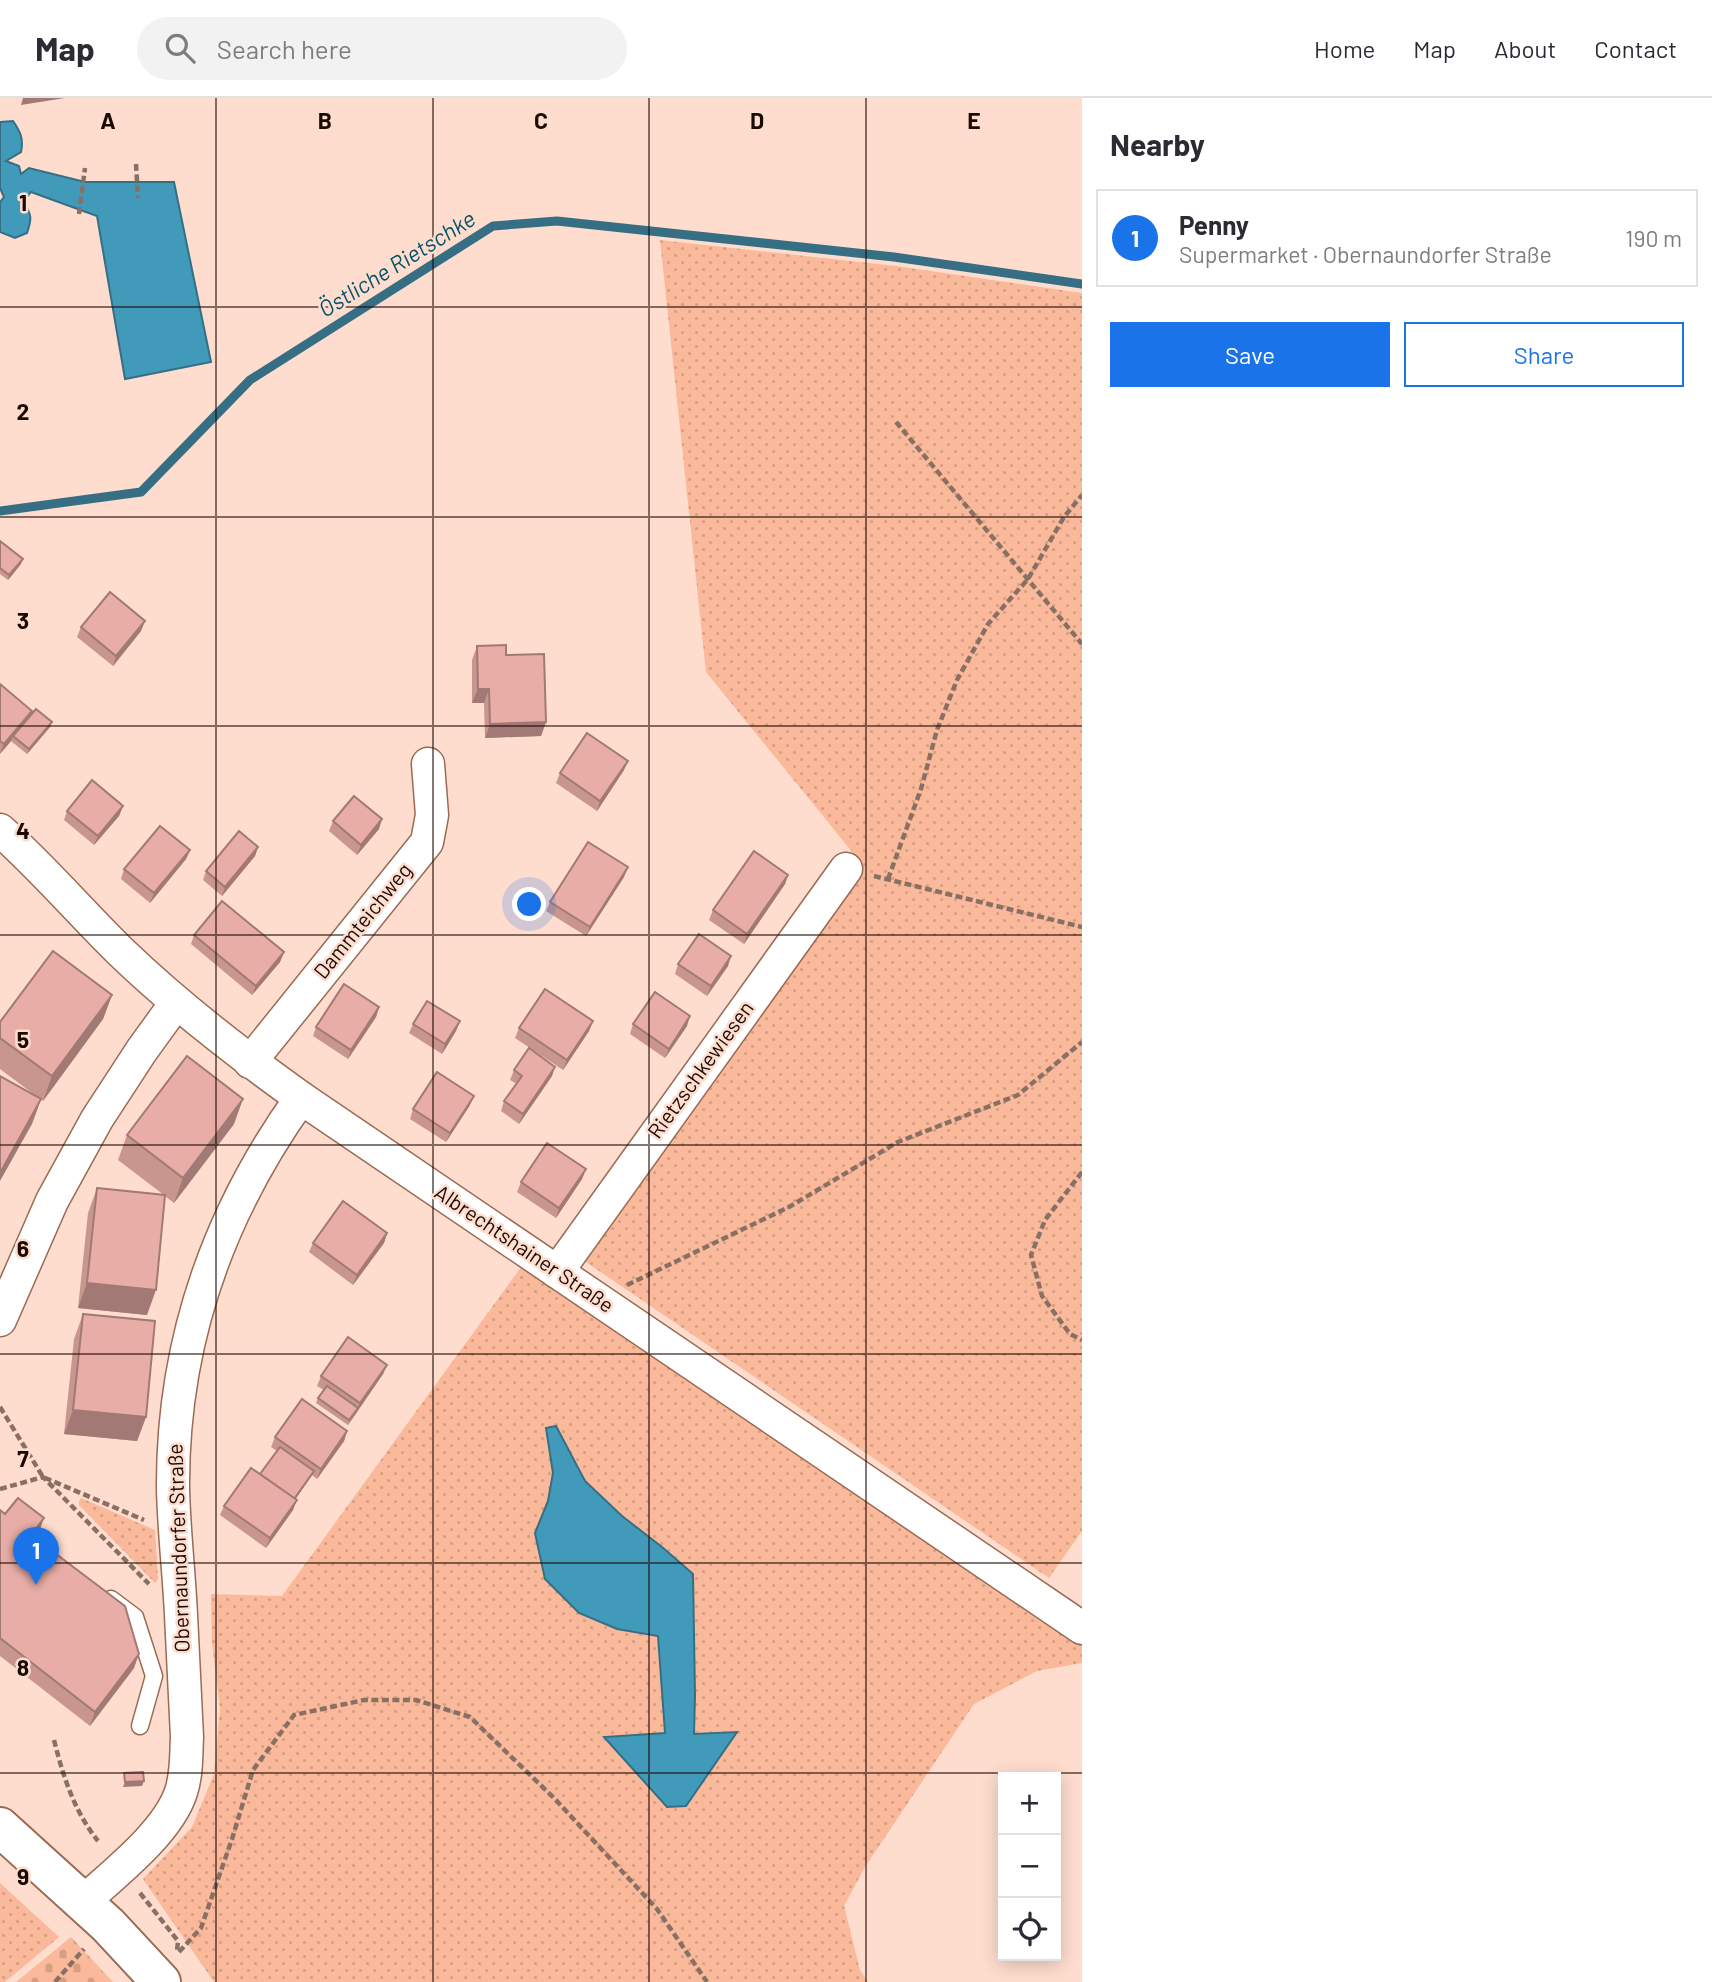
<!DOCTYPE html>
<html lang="en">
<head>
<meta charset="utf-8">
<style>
	body { margin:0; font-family:Barlow,sans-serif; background:#f2f2f3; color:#2b2b33 }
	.controls { position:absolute; right:21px; bottom:21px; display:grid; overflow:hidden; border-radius:0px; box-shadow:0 4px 18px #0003 }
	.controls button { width:63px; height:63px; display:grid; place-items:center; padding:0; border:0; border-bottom:2px solid #e1e1e2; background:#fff; color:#2b2b33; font:35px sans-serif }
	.you { position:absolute; left:530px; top:807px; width:24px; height:24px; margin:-18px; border:5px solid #fff; border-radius:50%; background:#1a73e8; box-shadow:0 0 0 10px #1a73e833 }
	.badge { display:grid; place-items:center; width:46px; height:46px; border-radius:50%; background:#1a73e8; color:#fff; font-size:23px; font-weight:700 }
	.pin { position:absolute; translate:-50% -58px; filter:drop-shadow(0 2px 4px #0008) }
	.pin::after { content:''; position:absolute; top:37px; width:24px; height:21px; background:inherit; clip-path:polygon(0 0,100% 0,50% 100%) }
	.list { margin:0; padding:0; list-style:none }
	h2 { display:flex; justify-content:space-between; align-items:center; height:91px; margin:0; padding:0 28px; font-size:30px }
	h2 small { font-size:23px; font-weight:400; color:#7c7c81 }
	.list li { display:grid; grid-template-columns:46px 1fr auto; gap:21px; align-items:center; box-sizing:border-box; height:98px; margin:0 14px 14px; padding:0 14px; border:2px solid #e1e1e2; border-radius:0px }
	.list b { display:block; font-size:26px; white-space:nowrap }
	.list p { margin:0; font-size:23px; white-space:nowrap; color:#7c7c81 }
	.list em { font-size:23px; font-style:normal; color:#7c7c81 }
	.actions { display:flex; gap:14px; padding:21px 28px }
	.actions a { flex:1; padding:16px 0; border:2px solid #1a73e8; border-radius:0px; text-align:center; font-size:24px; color:#1a73e8 }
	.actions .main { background:#1a73e8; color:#fff }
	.icon { flex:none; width:38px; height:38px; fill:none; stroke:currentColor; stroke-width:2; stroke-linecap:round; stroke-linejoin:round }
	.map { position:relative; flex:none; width:1082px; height:1884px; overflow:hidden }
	header { display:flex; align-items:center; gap:42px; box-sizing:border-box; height:98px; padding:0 35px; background:#fff; border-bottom:2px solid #e1e1e2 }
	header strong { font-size:33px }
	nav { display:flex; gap:38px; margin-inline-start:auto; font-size:24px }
	.search { width:490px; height:63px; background:#f2f2f3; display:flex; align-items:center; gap:18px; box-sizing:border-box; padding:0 24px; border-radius:38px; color:#7c7c81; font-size:26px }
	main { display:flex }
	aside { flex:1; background:#fff }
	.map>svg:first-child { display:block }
</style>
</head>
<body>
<header>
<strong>Map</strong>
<div class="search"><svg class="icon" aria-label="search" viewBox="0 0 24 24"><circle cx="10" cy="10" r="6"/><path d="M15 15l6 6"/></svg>Search here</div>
<nav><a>Home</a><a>Map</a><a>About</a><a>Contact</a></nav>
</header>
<main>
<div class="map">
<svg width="1082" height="1884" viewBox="0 0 1082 1884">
	<defs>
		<pattern id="grass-dots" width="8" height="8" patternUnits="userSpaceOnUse" patternTransform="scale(1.75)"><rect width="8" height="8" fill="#fab99a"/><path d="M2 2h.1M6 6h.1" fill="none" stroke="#d69e83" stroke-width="1.8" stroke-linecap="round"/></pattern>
		<pattern id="cemetery-stones" width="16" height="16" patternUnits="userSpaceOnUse" patternTransform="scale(1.75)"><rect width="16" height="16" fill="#fab99a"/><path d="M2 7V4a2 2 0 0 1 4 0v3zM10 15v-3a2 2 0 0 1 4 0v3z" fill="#d69e83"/></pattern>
	</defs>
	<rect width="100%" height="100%" fill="#feddce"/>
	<g fill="url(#grass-dots)">
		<path d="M660,142L896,168L1082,195V1433L1049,1480L583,1162L862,766L706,574Z"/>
		<path d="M524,1165L1082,1546V1565L1037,1573L974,1606L865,1769L844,1808L860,1872L868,1884H214L143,1781L192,1729L214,1676L220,1611L212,1545L211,1496L282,1498Z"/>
		<path d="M81,1400L155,1432L158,1481L155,1485L79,1407V1403Z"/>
		<path d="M0,1785L59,1839L5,1884H0Z"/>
	</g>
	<path fill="url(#cemetery-stones)" d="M71,1839L113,1884H16Z"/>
	<g fill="#429abb" stroke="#366f84" stroke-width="2">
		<path d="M13,23C20,33 24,41 21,54L6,63L19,68L21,76L29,70L85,84H174L211,264L125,281L97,118L31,94L23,104C32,116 32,121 27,135L15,140L0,134V104L4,99L0,90V24Z"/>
		<path d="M556,1328L585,1383L622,1418L662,1449L693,1476L695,1598L694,1636L737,1634L686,1708L667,1709L604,1639L665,1635L658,1538L617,1531L579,1515L545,1481L535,1435L548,1403L553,1375L546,1330Z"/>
	</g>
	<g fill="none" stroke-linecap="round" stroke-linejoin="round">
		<path stroke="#366f84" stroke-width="9" d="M0,413L141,394L250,282L493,128L557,123L894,159L1082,186"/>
		<defs>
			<path id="service" d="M111,1501L135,1519L154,1578L140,1628"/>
			<g id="minor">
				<path d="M0,732C43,770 80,814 121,854C177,908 238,955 301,1000L1082,1530"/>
				<path d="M250,964L427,744L432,717L428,666"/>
				<path d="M557,1174L846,771"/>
				<path d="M0,1222L52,1103L97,1021L142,952L176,905"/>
				<path d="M83,1804C115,1775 168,1734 181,1694C187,1676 186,1657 187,1639C185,1598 183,1558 181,1517C179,1475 174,1433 173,1391C172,1246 217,1117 301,1000"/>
			</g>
			<path id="tertiary" d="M0,1729L108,1827L161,1884"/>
		</defs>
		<use href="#service" stroke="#9a6a53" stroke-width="19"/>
		<use href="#minor" stroke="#9a6a53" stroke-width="35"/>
		<use href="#tertiary" stroke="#9a6a53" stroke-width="42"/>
		<g stroke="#897065" stroke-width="4.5" stroke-dasharray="7 3.5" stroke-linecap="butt">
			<path d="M136,66L138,100"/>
			<path d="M79,116L85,70"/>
			<path d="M896,324L1082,546"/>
			<path d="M874,778L1082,829"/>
			<path d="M888,781L921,691L937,632L957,582L988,526L1028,481L1064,419L1082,397"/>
			<path d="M1082,1074L1045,1122L1031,1157L1042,1198L1070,1236L1082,1242"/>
			<path d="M627,1187L789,1109L898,1044L1018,997L1082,944"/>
			<path d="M0,1309L43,1379L144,1422"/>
			<path d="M0,1391L43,1379L149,1486"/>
			<path d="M54,1642C63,1678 74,1713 98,1743"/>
			<path d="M140,1795L178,1843L177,1853"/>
			<path d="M179,1854L201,1830L232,1741L253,1672L294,1617L364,1602H416L470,1619L554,1700L657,1811L707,1884"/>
			<path d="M55,1884L84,1851"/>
		</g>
		<use href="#service" stroke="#fff" stroke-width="16"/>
		<use href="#minor" stroke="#fff" stroke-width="32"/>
		<use href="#tertiary" stroke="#fff" stroke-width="38"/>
	</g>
	<g fill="#c8958f">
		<path d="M0,443L21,466L8,482L0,476Z"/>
		<path d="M81,529L141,533L113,568L77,539Z"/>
		<path d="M477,548L506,557L546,624L541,638L485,640L484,605H472V562Z"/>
		<path d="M0,586L32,613L30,618L52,624L50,629L27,656L11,643L0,656Z"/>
		<path d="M624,672L597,713L556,685L560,675Z"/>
		<path d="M123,708L119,718L94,747L64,722L67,713Z"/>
		<path d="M333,723L379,731L357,757L329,733Z"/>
		<path d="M258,749L255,758L222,798L203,782L206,773Z"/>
		<path d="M190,752L186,761L150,805L121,781L124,771Z"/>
		<path d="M788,777L785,786L744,846L709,822L713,812Z"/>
		<path d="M624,779L586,838L546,813L550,804Z"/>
		<path d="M194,837L284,854L280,864L252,897L191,846Z"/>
		<path d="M678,866L728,868L707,898L675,876Z"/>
		<path d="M112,897L103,921L43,1003L41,1001L32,1026L40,1001L0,971V924Z"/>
		<path d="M379,909L376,919L348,961L313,938L316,929Z"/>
		<path d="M460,923L456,933L442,956L409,935L413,926Z"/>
		<path d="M593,923L589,933L563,972L515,940L519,930Z"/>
		<path d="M633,926L687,928L665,960L630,936Z"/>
		<path d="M514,972L552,978L519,1026L501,1013L504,1003L517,986L510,982Z"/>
		<path d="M470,1007L446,1044L410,1021L413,1011Z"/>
		<path d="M234,1026L174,1105L165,1098L147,1217L78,1210L88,1115L97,1090L164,1097L118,1062L127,1037Z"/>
		<path d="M586,1071L582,1081L556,1120L517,1094L521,1084Z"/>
		<path d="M387,1135L384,1145L353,1187L309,1154L313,1145Z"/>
		<path d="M83,1216L146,1319L137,1343L64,1336L74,1241Z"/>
		<path d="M387,1267L383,1276L348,1327L316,1305L318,1300L324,1292L317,1288L321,1278Z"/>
		<path d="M347,1333L344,1343L317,1381L312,1377L295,1401L293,1412L266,1450L220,1417L224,1408L260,1376L277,1353L271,1349L275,1339Z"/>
		<path d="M0,1412L39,1434L35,1440L134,1570L90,1628L0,1558Z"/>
	</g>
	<g fill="#a27974">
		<path d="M23,0H65L21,7Z"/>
		<path d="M23,461L21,466L8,482L9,477Z"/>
		<path d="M145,523L141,533L113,568L116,558Z"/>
		<path d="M478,591H489L484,605H472Z"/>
		<path d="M32,613L28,623L13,638L11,643L0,656L4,646Z"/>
		<path d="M52,624L50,629L27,656L29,651Z"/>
		<path d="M546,624L541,638L485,640L490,626Z"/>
		<path d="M628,663L624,672L597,713L600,703Z"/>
		<path d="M123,708L119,718L94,747L98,738Z"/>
		<path d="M382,721L379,731L357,757L361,747Z"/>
		<path d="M258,749L255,758L222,798L225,789Z"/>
		<path d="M190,752L186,761L150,805L154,795Z"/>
		<path d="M628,769L624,779L586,838L590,829Z"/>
		<path d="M788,777L785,786L744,846L747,836Z"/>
		<path d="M284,854L280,864L252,897L256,888Z"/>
		<path d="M731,858L728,868L707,898L711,888Z"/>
		<path d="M112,897L103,921L43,1003L52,978Z"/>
		<path d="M379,909L376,919L348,961L351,952Z"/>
		<path d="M690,918L687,928L665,960L669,951Z"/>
		<path d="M460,923L456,933L442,956L445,946Z"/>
		<path d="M593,923L589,933L563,972L567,962Z"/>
		<path d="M555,969L552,978L519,1026L523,1016Z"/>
		<path d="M474,998L470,1007L446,1044L450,1035Z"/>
		<path d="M41,1001L32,1026L0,1083V1075Z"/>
		<path d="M243,1001L234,1026L174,1105L183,1080Z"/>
		<path d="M586,1071L582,1081L556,1120L559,1110Z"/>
		<path d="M387,1135L384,1145L353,1187L357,1177Z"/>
		<path d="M87,1185L156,1192L147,1217L78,1210Z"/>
		<path d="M387,1267L383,1276L348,1327L360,1305Z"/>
		<path d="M73,1312L146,1319L137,1343L64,1336Z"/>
		<path d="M347,1333L344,1343L317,1381L321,1371Z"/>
		<path d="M314,1373L312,1377L290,1409L291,1404Z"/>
		<path d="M297,1402L293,1412L266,1450L270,1440Z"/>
		<path d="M44,1420L39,1434L26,1451L31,1437Z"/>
		<path d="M139,1556L134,1570L90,1628L95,1614Z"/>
		<path d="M144,1683L142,1688L123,1689L125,1684Z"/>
	</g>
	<g fill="#e8ada6" stroke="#a27974" stroke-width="2">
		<path d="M0,443L23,461L9,477L0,470Z"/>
		<path d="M110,494L145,523L116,558L81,529Z"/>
		<path d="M506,547V557L544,556L546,624L490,626L489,591H478L477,548Z"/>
		<path d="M0,586L32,613L4,646L0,643Z"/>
		<path d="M36,611L52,624L29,651L13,638Z"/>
		<path d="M587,635L628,663L600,703L560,675Z"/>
		<path d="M92,682L123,708L98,738L67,713Z"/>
		<path d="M354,698L382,721L361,747L333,723Z"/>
		<path d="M160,728L190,752L154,795L124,771Z"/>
		<path d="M239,733L258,749L225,789L206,773Z"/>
		<path d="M588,744L628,769L590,829L550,804Z"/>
		<path d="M754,753L788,777L747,836L713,812Z"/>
		<path d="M222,803L284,854L256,888L194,837Z"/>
		<path d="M699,836L731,858L711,888L678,866Z"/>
		<path d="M53,853L112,897L52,978L0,940V924Z"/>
		<path d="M344,886L379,909L351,952L316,929Z"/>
		<path d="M545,891L593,923L567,962L519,930Z"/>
		<path d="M655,894L690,918L669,951L633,926Z"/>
		<path d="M427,903L460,923L445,946L413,926Z"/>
		<path d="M529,950L555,969L523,1016L504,1003L522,978L514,972Z"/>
		<path d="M187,958L243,1001L183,1080L127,1037Z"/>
		<path d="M437,974L474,998L450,1035L413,1011Z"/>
		<path d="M0,978L41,1001L0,1075Z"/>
		<path d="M547,1045L586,1071L559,1110L521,1084Z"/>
		<path d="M97,1090L165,1097L156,1192L87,1185Z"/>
		<path d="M343,1103L387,1135L357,1177L313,1145Z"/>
		<path d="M83,1216L155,1223L146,1319L73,1312Z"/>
		<path d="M348,1239L387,1267L360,1305L321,1278Z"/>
		<path d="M327,1288L358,1310L349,1322L318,1300Z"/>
		<path d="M302,1301L347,1333L321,1371L275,1339Z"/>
		<path d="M280,1349L314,1373L294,1401L260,1376Z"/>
		<path d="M251,1370L297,1402L270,1440L224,1408Z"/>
		<path d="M18,1400L44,1420L31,1437L125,1508L139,1556L95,1614L0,1540V1412L5,1416Z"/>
		<path d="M143,1674L144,1683L125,1684L124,1675Z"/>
	</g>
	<path fill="none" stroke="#1b0a03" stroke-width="2" stroke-opacity="0.55" d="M216,0V1884M433,0V1884M649,0V1884M866,0V1884M0,209H1082M0,419H1082M0,628H1082M0,837H1082M0,1047H1082M0,1256H1082M0,1465H1082M0,1675H1082"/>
	<g text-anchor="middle" stroke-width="5" stroke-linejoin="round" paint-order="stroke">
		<g font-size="21" fill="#1b0a03" stroke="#feddce">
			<text transform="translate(363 823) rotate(-51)" y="7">Dammteichweg</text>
			<text transform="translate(701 972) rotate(-54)" y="7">Rietzschkewiesen</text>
			<text transform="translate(524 1151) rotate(34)" y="7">Albrechtshainer Straße</text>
			<text transform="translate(179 1450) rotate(-92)" y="7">Obernaundorfer Straße</text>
		</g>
		<g font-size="23" font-style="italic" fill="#07526a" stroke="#feddce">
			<text transform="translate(397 166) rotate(-32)" y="8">Östliche Rietschke</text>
		</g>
	</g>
	<g font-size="23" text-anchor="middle" font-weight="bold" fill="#1b0a03" stroke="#feddce" stroke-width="5" stroke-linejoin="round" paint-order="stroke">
		<text x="108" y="31">A</text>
		<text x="325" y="31">B</text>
		<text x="541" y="31">C</text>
		<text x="757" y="31">D</text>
		<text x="974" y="31">E</text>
		<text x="23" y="113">1</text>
		<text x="23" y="322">2</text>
		<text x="23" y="531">3</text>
		<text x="23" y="741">4</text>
		<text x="23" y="950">5</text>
		<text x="23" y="1159">6</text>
		<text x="23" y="1369">7</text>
		<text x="23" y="1578">8</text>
		<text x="23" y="1787">9</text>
	</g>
</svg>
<div class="controls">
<button>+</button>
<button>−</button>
<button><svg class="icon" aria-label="locate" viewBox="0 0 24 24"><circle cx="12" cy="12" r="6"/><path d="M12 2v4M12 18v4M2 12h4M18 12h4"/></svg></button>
</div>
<div class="you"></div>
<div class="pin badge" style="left:36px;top:1487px">1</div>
</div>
<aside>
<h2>Nearby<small></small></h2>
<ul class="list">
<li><span class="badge">1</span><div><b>Penny</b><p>Supermarket · Obernaundorfer Straße</p></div><em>190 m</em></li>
</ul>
<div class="actions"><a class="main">Save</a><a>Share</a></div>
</aside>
</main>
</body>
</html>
